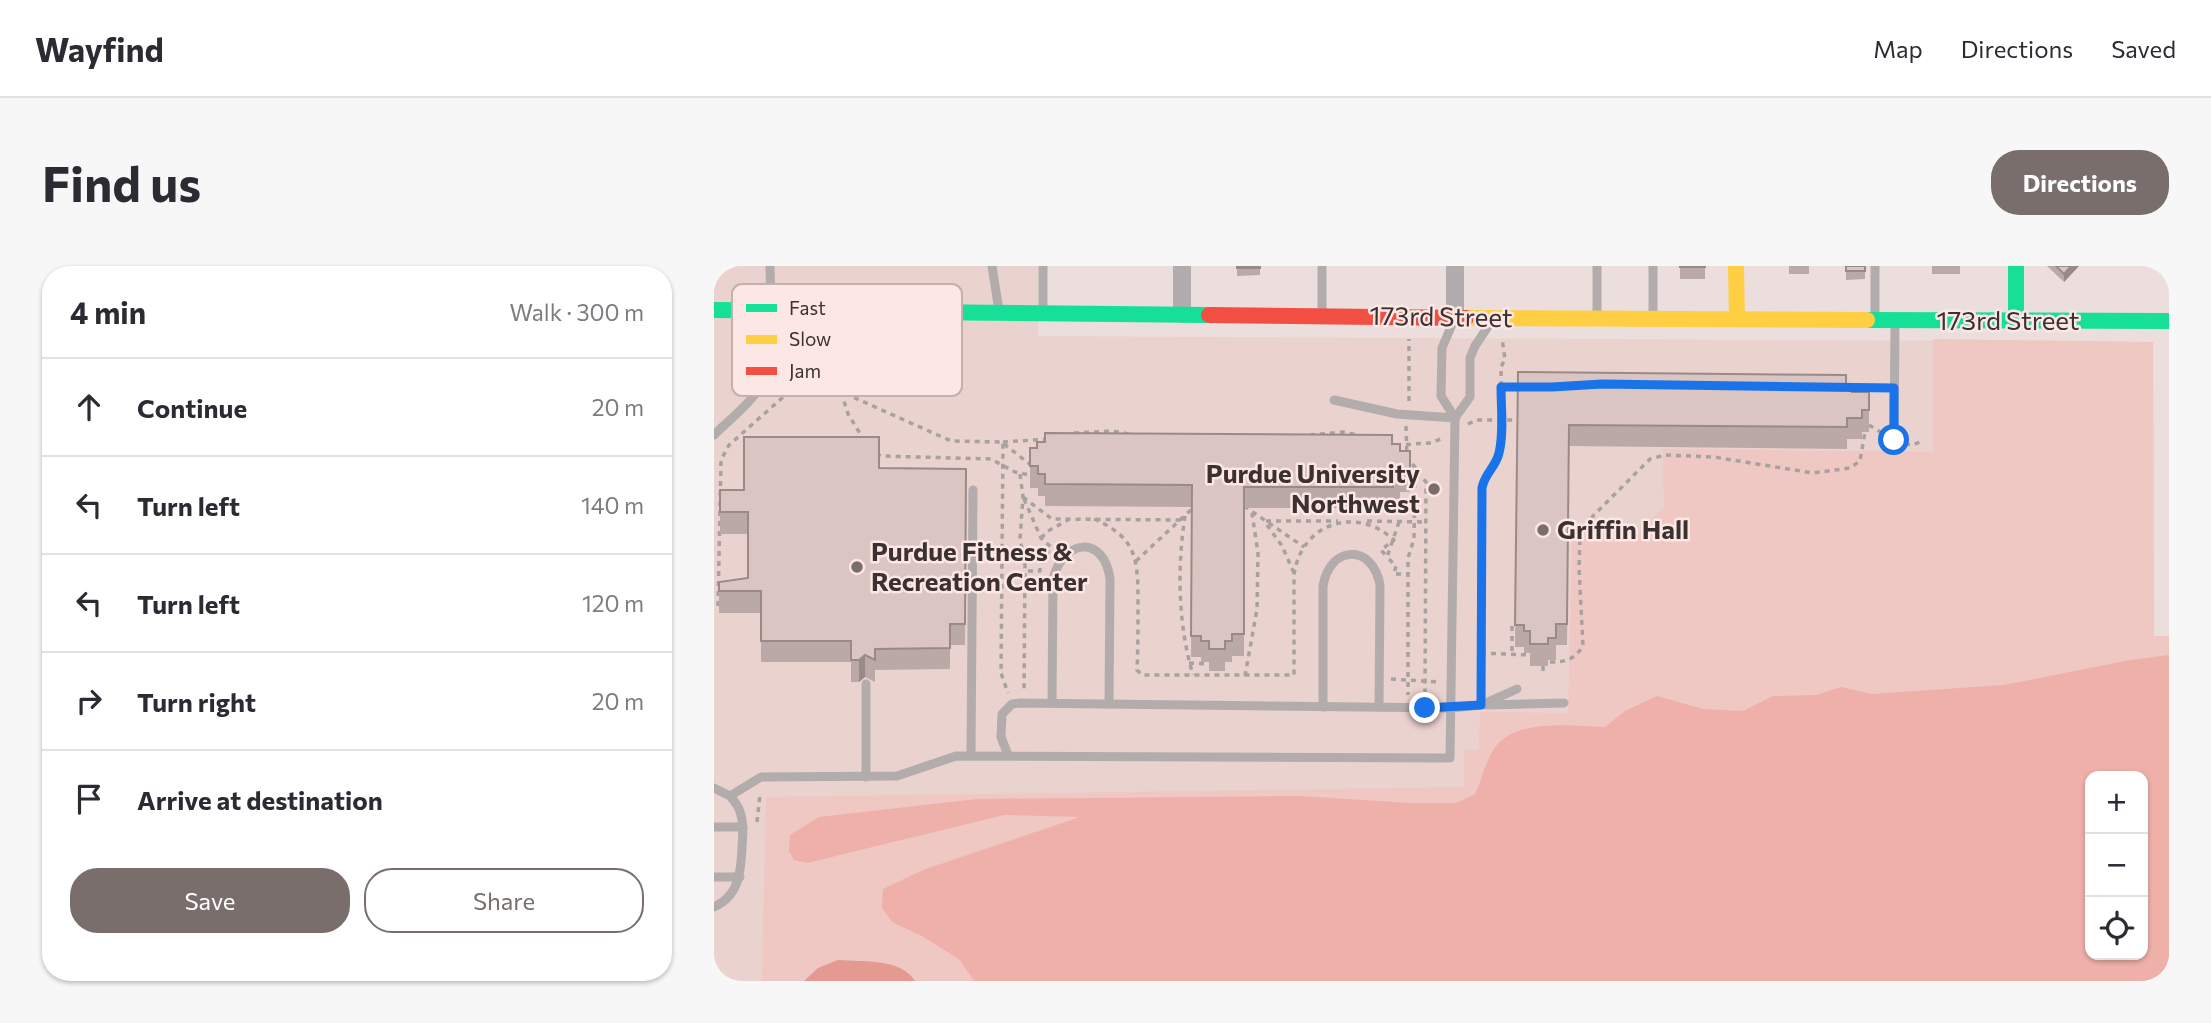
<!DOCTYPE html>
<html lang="en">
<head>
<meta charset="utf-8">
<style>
	body { margin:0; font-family:Commissioner,sans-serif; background:#f7f7f7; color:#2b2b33 }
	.controls { position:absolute; right:21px; bottom:21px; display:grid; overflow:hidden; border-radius:14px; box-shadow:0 2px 5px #0004 }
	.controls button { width:63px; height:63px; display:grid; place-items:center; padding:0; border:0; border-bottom:2px solid #e1e1e2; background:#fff; color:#2b2b33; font:35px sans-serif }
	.stop { position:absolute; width:21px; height:21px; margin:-16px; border:5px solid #1a73e8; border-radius:50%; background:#fff }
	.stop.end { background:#1a73e8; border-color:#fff; box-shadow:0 2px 7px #0008 }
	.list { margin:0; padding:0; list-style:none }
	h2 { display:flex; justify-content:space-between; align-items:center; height:91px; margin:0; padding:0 28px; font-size:30px }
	h2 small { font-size:23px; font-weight:400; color:#7c7c81 }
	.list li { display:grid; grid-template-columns:46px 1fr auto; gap:21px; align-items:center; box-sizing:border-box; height:98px; padding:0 28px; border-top:2px solid #e1e1e2 }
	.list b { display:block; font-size:26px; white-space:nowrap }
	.list em { font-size:23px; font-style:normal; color:#7c7c81 }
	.actions { display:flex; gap:14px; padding:21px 28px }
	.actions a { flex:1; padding:16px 0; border:2px solid #796e6c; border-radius:28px; text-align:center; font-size:24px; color:#796e6c }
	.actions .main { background:#796e6c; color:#fff }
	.icon { flex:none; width:38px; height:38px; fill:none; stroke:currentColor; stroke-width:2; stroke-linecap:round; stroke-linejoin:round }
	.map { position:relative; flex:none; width:1455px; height:715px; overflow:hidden; border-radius:28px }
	header { display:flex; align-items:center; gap:42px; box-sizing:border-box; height:98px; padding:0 35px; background:#fff; border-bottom:2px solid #e1e1e2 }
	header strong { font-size:33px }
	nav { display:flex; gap:38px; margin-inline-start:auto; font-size:24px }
	.intro { display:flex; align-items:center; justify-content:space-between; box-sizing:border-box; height:168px; padding:0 42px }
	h1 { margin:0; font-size:49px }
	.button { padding:18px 32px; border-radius:28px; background:#796e6c; color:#fff; font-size:24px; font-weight:700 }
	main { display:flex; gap:42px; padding:0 42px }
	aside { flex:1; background:#fff; border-radius:28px; box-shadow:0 2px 5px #0004 }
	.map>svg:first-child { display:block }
</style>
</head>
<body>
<header>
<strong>Wayfind</strong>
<nav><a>Map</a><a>Directions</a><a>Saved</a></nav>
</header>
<div class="intro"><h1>Find us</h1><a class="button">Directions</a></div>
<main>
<aside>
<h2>4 min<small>Walk · 300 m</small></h2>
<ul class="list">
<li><svg class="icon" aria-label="ahead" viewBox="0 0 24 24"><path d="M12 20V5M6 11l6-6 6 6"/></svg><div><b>Continue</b></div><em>20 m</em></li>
<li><svg class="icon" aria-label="left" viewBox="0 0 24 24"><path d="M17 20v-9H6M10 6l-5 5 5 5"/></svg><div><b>Turn left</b></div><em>140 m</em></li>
<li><svg class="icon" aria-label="left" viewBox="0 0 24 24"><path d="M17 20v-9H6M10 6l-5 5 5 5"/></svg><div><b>Turn left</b></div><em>120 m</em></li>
<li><svg class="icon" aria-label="right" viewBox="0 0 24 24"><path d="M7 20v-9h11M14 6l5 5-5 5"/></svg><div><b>Turn right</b></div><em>20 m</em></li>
<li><svg class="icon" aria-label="arrive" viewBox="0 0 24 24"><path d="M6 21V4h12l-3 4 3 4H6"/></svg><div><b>Arrive at destination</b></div></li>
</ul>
<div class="actions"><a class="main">Save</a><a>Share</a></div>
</aside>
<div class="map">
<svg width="1455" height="715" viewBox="0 0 1455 715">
	<rect width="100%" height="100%" fill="#ecdedc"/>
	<path fill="#ead2cf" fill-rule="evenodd" d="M0,0H324V70L1439,76L1440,370H1455V715H0ZM1376,510H1429V689H1376Z"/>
	<path fill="#efc7c3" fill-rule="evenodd" d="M1219,73L1439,76L1440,370H1455V715H48L52,531L750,521V484L765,483L766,446L854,447L858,273L919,272L950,241L949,183L1219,186ZM1376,510H1429V689H1376Z"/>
	<path fill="#efb0a9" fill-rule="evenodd" d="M1455,389V715H260L246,694L208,670L178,656L168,642L169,623L209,604L366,551L290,549L93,597L80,594L75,585L76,569L105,551L263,533L585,530L696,537H742L761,528C768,514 771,496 780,483C800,452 858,460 891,461L911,445L943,430L989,443L1029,445L1059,430L1102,429L1127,421L1157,428L1290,419L1416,394ZM1376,510H1429V689H1376Z"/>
	<path fill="#e49991" d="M124,694C148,696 187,692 201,715H90L104,702Z"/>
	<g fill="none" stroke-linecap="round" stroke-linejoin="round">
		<g stroke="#a7a2a0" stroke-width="3.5" stroke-dasharray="5 5" stroke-linecap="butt">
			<path d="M102,102L103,107L121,123L237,175L289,176L287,407L294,427"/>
			<path d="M787,121H807"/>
			<path d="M1137,121L1168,122"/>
			<path d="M127,126L134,148L150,174"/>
			<path d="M695,135V73"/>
			<path d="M754,158L763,154H804"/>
			<path d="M1155,159L1168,167"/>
			<path d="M692,160L693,192L701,201L700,273L694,292V429"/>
			<path d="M360,167L399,165L415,168"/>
			<path d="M596,169L629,166L644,169"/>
			<path d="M289,176L335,173"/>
			<path d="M290,178L317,199"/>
			<path d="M1191,178L1199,179L1208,175"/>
			<path d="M682,179L717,177L729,172"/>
			<path d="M162,188L168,190L277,193L301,206L316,209"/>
			<path d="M306,208L309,231L306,273L311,299L310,425"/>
			<path d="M701,210L708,211L712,216L711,430"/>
			<path d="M309,231L338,253L467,254"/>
			<path d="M310,233L327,272L337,281L326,300V305H311"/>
			<path d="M530,240L590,281"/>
			<path d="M471,250C463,302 464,359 479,409"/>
			<path d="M380,253C424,272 424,295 424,338C424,360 424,382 423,404L428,409H580V309C587,257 642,239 680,274L667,284L673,291"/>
			<path d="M552,255H624"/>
			<path d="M653,255L713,256"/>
			<path d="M685,256L673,291L682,300L680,308H694"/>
			<path d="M553,259L568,280L580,307"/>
			<path d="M327,272L334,265L354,254"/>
			<path d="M422,295L479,242"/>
			<path d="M4,340L7,194L15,179L102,102L107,93"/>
			<path d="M798,360V389"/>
			<path d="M767,387L816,389"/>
			<path d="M836,396C852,396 860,394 869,380L865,302L866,270L879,250L936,193L951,189L1000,191L1099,207L1136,202L1146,195L1151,166"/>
			<path d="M475,397L494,398"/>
			<path d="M829,400V408"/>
			<path d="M531,410L543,343L544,287L538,247"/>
			<path d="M677,413L725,416"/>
			<path d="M767,426L768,222C770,208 782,200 785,186C790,159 787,128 787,101L791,93L788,72"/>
			<path d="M43,556L46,529"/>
		</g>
		<g stroke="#b2adac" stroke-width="9">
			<path d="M278,0L285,45"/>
			<path d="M329,0V44"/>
			<path d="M608,0V48"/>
			<path d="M883,0V51"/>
			<path d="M939,51V0"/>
			<path d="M1161,52V0"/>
			<path d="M620,134L683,148L741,152"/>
			<path d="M741,152L756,131V92L761,80L777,56"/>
			<path d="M0,169C17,152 40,135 51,113C62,92 56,26 56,0"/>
			<path d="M1180,180L1181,56"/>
			<path d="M152,418V511"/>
			<path d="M338,437L339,313C349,273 390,268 396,313L395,438"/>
			<path d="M772,439L850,437"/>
			<path d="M609,441V320C616,278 659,278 666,319L665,441"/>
			<path d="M257,489L259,224"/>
			<path d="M294,489L287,471L288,448L298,438L306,437L737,442L767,439L803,423"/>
			<path d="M0,522L16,530L47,511L183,510L242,490L736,492L741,152L727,130L728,82L740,54"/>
			<path d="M0,561H29"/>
			<path d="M0,611H26"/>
			<path d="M0,641C25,630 27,606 28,581C29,568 30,555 25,543C23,538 19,534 16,530"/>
		</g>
		<g stroke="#b2adac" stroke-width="18">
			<path d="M468,0V48"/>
			<path d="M741,0V52"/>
		</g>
		<g stroke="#16e098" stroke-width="16">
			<path d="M1302,0V55"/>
			<path d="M0,44L495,49"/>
			<path d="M1153,54L1455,55"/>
		</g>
		<g stroke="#ffcf43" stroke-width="16">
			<path d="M1022,0L1023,53"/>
			<path d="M752,52L1153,54"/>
		</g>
		<path stroke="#f24e42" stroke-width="16" d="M495,49L752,52"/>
	</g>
	<g fill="#bba9a7">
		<path d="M523,0H546V9L523,10Z"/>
		<rect x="966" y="0" width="25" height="13"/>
		<rect x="1075" y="0" width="20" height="8"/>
		<path d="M1132,0H1151V13L1132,14Z"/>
		<rect x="1218" y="0" width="28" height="8"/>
		<path d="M1333,0H1365L1350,16Z"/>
		<path d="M804,106L1132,120L1138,126H1155V166H1148V173H1133V183L855,180L853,379H842V394H834V400H816V387H810V381H801Z"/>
		<path d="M678,178L686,185H696V226H686V233H679V242H530V390H518V396H511V405H495V396H487V391H477L478,241L331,240V230H324V222H316V182Z"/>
		<path d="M165,202L252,203L251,379H236V403L161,404V416L151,411L145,416H137V396H47V347H5V316L34,312V268H6V224H30Z"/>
	</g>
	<g fill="#998a88">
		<path d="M1357,0H1365L1350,16V8Z"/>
		<path d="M151,389V411L145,416V394Z"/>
	</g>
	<g fill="#dac5c2" stroke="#998a88" stroke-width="2">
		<rect x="523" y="0" width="23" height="2"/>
		<rect x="966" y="0" width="25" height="1"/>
		<rect x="1132" y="0" width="19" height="5"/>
		<path d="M1342,0H1357L1350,8Z"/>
		<path d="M804,106L1132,109V120H1138V126H1155V144H1148V152H1133V161L855,159L853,358H842V372H834V378H816V365H810V359H801Z"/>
		<path d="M331,167L678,169V178H686V185H696V204H686V211H679V221H530V368H518V375H511V383H495V375H487V370H477L478,219L331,218V208H324V200H316V182H323V176H331Z"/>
		<path d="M30,171H165V202L252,203L251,358H236V382L161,383V394L151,389L145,394H137V375H47V325H5V316L34,312V246H6V224H30Z"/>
	</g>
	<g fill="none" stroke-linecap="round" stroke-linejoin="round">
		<path stroke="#1a73e8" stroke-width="9" d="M711,442L767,439L768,222C770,208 782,201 785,187C790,167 787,142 787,121H838L888,118L1180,122V174"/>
	</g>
	<g fill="#796e6c" stroke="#fce7e5" stroke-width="2.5">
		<circle cx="720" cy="223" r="7"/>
		<circle cx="829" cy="264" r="7"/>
		<circle cx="143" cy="301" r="7"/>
	</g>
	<g text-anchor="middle" stroke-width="5" stroke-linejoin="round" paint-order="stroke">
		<g font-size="26" fill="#3b3130" stroke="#fce7e5">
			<text transform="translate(727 51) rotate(1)" y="9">173rd Street</text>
			<text x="1294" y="64">173rd Street</text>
		</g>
		<g font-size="26" font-weight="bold" fill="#3b3130" stroke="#fce7e5" text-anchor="start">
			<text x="706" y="217" text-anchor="end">Purdue University<tspan x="706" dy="30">Northwest</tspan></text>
			<text x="843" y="273">Griffin Hall</text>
			<text x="157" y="295">Purdue Fitness &amp;<tspan x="157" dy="30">Recreation Center</tspan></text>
		</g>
	</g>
	<rect x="18" y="18" width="230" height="112" rx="10" fill="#fce7e5" stroke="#c2b0af" stroke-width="2"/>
	<rect x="32" y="38" width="31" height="8" fill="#16e098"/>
	<rect x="32" y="69" width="31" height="9" fill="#ffcf43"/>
	<rect x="32" y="101" width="31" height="8" fill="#f24e42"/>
	<g font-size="19" fill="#3b3130">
		<text x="75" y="49">Fast</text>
		<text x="75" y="80">Slow</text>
		<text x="75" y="112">Jam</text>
	</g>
</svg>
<div class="controls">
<button>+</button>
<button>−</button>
<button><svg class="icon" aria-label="locate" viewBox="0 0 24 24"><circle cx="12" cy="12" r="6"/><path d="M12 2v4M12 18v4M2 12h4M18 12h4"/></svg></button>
</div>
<div class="stop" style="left:1180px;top:174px"></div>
<div class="stop end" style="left:711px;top:442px"></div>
</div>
</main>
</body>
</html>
